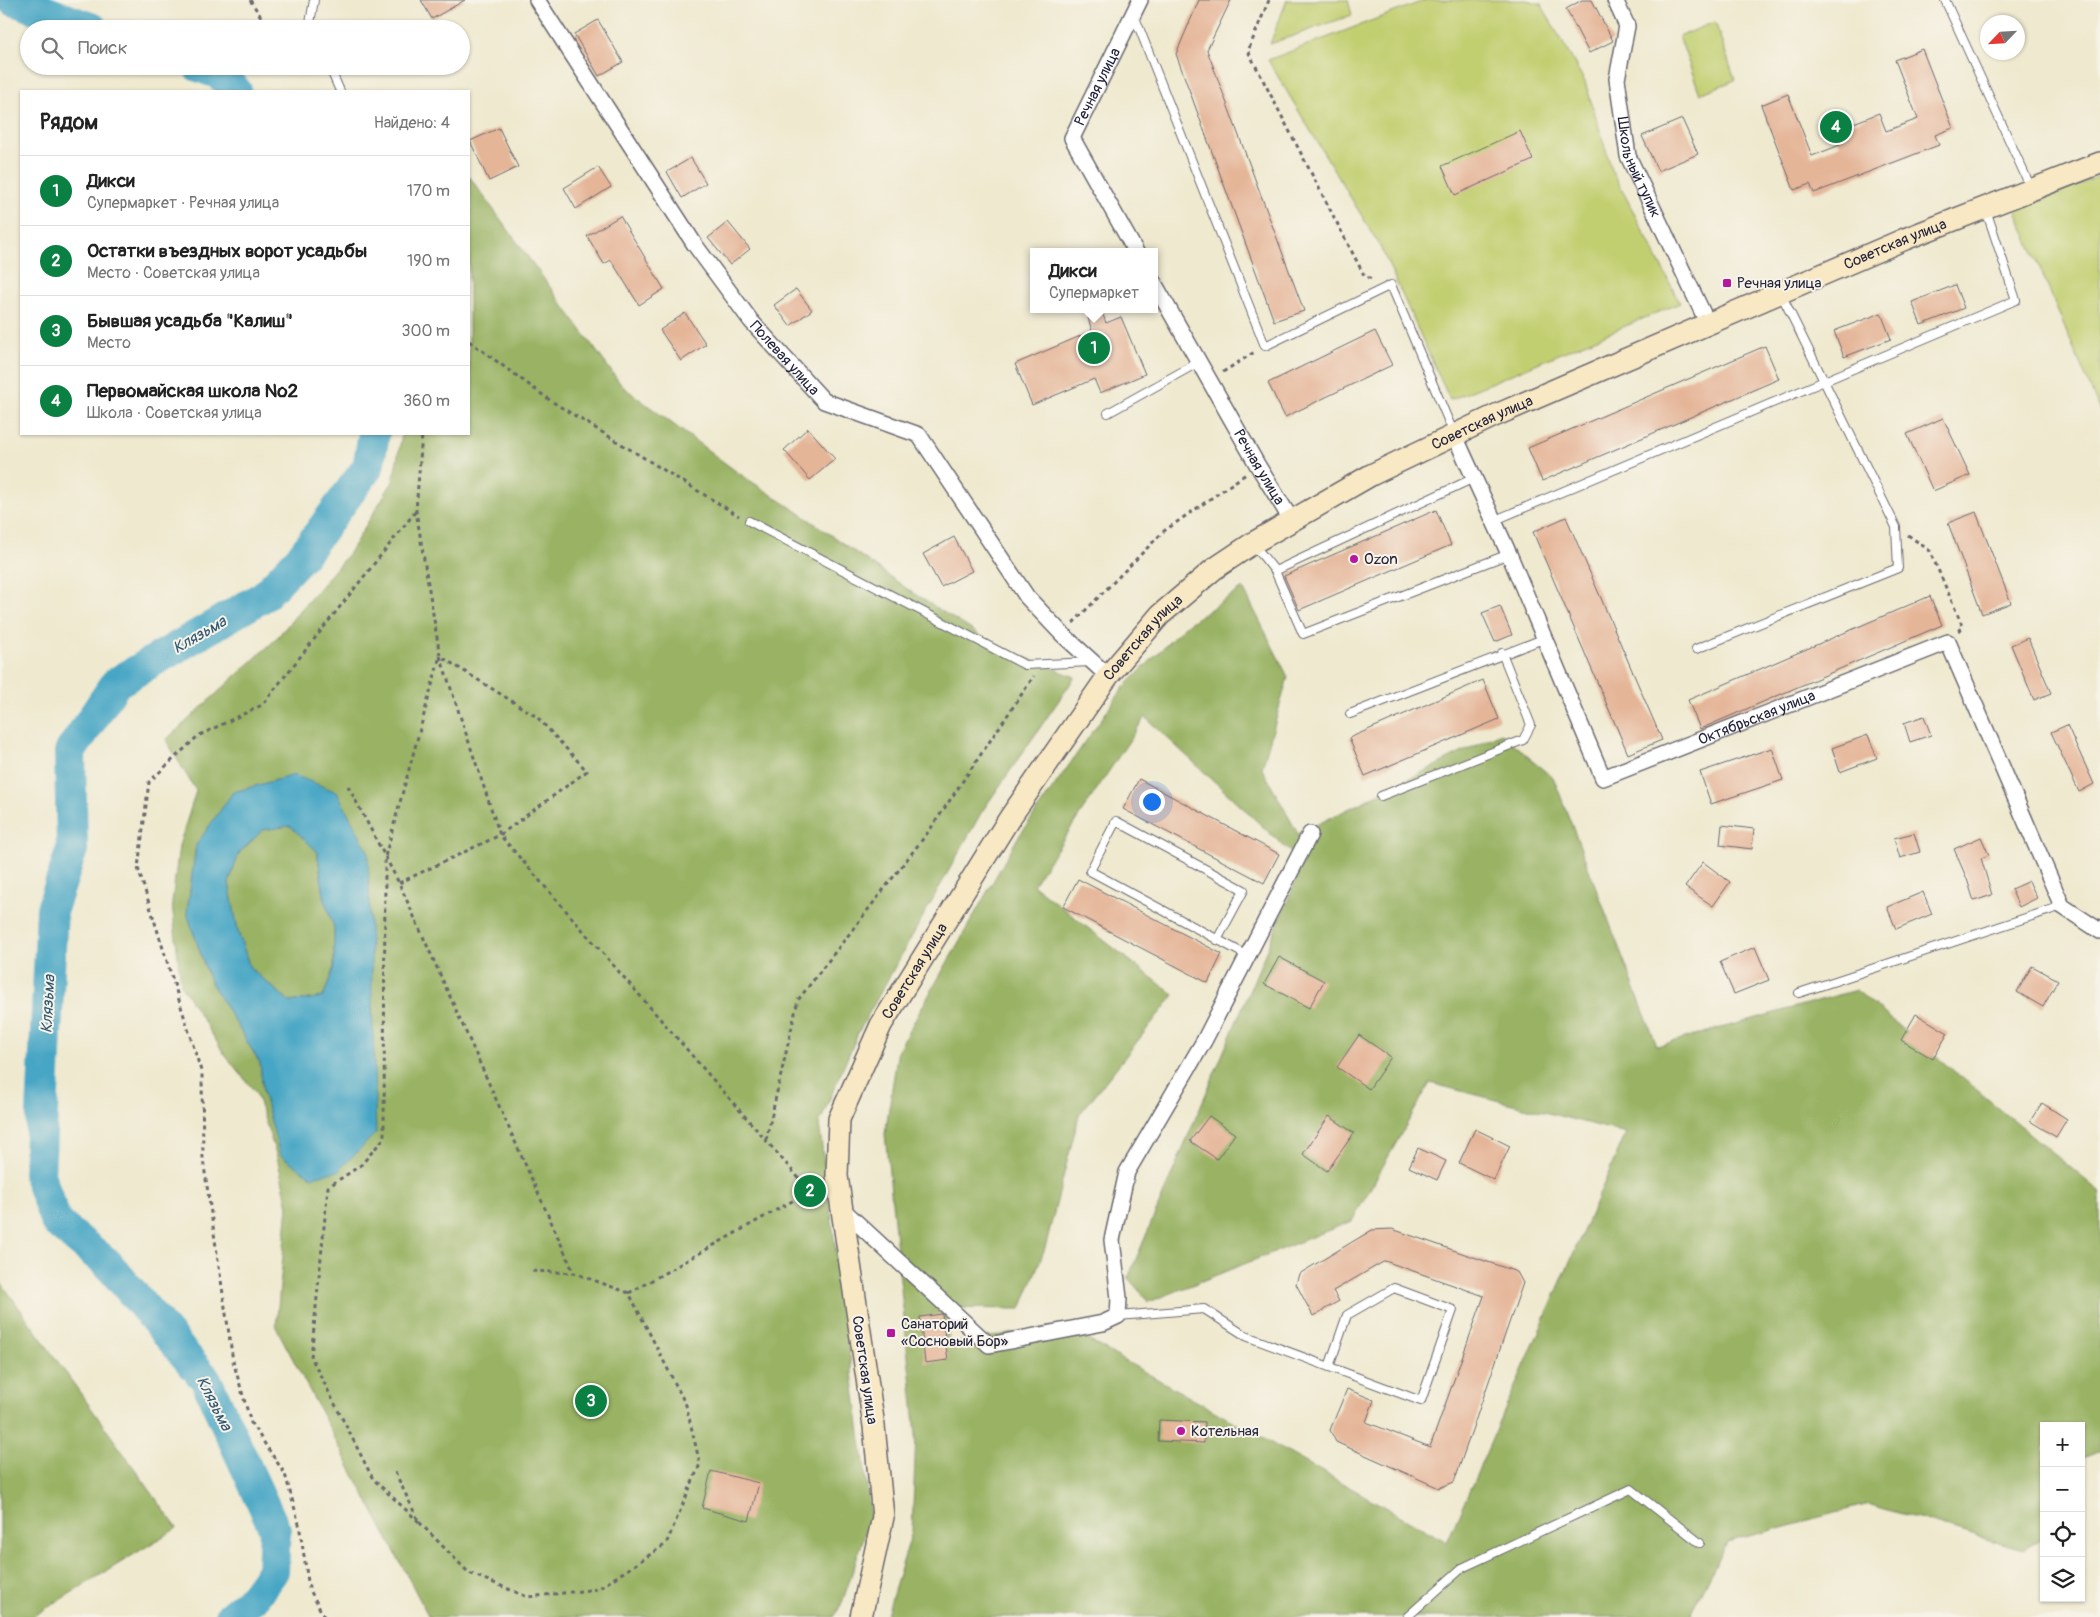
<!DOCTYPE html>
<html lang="ru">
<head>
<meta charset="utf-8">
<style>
	body { margin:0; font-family:Pangolin,sans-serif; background:#f6f6f6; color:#222 }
	.controls { position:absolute; right:15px; bottom:15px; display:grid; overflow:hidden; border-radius:0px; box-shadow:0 1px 4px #0004 }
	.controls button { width:45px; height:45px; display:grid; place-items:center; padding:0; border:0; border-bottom:1px solid #e0e0e0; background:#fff; color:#222; font:25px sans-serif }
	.compass { position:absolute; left:1980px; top:15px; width:45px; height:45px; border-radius:50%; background:#fff; box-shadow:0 1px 4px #0004; rotate:245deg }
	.you { position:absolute; left:1151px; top:801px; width:18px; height:18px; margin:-12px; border:4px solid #fff; border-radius:50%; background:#1a73e8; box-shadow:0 0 0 8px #1a73e833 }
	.badge { display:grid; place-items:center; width:32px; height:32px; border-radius:50%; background:#0b8043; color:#fff; font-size:16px; font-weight:700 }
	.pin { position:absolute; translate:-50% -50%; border:2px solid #fff; box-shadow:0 1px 5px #0006 }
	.popup { position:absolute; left:1030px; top:248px; width:128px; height:65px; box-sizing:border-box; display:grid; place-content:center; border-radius:0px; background:#fff; filter:drop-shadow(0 1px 4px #0005); font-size:16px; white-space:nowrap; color:#767676 }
	.popup b { font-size:19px; color:#222 }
	.popup::after { content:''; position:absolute; left:50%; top:100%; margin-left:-10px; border:10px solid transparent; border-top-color:#fff }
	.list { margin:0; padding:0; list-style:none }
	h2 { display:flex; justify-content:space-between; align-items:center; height:65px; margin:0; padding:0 20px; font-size:21px }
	h2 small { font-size:16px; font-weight:400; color:#767676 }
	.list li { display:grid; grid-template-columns:32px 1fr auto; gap:15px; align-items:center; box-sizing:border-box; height:70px; padding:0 20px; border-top:1px solid #e0e0e0 }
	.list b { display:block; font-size:19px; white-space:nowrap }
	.list p { margin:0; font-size:16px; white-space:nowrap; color:#767676 }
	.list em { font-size:16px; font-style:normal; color:#767676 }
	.icon { flex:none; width:28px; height:28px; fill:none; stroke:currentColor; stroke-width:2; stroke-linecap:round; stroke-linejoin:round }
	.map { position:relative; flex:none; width:2100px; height:1617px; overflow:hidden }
	.search { position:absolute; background:#fff; box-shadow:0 1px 4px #0004; left:20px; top:20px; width:450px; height:55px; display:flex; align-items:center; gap:12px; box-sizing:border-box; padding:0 18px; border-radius:28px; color:#767676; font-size:19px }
	.panel { position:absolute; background:#fff; box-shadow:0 1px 4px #0004; left:20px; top:90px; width:450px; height:345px; border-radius:0px }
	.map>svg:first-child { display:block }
</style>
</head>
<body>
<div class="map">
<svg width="2100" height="1617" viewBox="0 0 2100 1617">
	<rect width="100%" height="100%" fill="#f7f3e8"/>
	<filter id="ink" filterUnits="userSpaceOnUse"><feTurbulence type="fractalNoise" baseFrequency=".02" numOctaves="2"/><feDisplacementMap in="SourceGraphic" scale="10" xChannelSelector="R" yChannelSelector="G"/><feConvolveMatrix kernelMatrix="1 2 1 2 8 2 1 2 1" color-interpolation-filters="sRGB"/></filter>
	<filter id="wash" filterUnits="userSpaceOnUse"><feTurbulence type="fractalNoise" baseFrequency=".0096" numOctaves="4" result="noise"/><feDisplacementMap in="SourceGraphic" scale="20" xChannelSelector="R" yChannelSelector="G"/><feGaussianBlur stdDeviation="1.12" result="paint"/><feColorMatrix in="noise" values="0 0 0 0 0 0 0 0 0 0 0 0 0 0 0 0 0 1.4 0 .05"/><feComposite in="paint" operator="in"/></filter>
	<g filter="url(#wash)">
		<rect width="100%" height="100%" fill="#efe9cf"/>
		<g fill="#c2cf71" stroke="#727856">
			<path d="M1287,0H1348L1352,15L1270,44Z"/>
			<path d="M1426,0H1527L1541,4L1585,82L1612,170L1680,303L1450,400L1381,248L1268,60Z"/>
			<path d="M1715,22L1735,80L1700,94L1679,36Z"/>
			<path d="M2100,176V411L2016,211Z"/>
		</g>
		<g fill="#99b263" stroke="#5e6a4f" fill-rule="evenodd">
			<path d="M469,176L622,386L737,472L804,516L913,593L997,646L1075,677L981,813L859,1031L819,1124L871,1516L842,1603L834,1617H429L276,1327L288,1206L277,1157L256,1093L225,1055L181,985L172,903L179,846L196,791L166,740L275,640L349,553L393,481L402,434H469ZM337,792L338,1171L263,1092L260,1063L209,979L187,913L196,845Z"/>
			<path d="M1243,588L1288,677L1262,768L1298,834L1501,733L1554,779L1657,1046L1856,990L2100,1192V1451L2081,1459V1426H2044V1536L2023,1550L1868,1504L1727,1542L1690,1617H886L912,1532L916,1434L885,1134L898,1050L1017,839L1124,687L1186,625ZM1145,717L1303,864L1128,1278L1149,1302L1352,1221L1430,1083L1626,1133L1447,1542L1063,1326L949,1343L946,1308L1021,1309L1045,1248L1079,1115L1174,995L1033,885Z"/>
			<path d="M290,825L317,851L325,901L334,928V967L323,997L290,1002L250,968L238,931L229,883L239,853L263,830Z"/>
			<path d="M0,1281L177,1528L32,1617H0Z"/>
		</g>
		<path fill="#46a6c5" stroke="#346480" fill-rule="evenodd" d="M294,775L337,792L368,851L376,1133L338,1171L312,1177L280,1155L263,1092L260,1063L209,979L187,913L196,845L233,792ZM290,826L317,851L325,901L334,928V967L323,997L290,1002L250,968L238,931L229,883L239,853L263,830Z"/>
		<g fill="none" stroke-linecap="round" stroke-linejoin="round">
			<g stroke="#46a6c5" stroke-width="32">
				<path d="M13,0L93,29"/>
				<path d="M198,66L220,74L236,91"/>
				<path d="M230,1617L254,1597L273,1571L275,1530L206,1380L108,1264L56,1222L39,1175L52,909L72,849L70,752L116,683L264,596L303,555L368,467L374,434"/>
			</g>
		</g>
		<g id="blocks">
			<g fill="#e5b598">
				<path d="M421,0H465L432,19Z"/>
				<path d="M1199,0H1231L1207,50L1304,311L1274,321L1176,54Z"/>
				<path d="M1582,0H1592L1613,41L1589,53L1566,9Z"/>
				<path d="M598,20L623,62L599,76L574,34Z"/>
				<path d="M1922,49L1953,128L1935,135L1939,145L1814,193L1810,184L1794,190L1761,105L1788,94L1812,156L1840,145L1834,131L1879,113L1886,131L1918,119L1895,60Z"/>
				<path d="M1682,119L1698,154L1658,171L1642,136Z"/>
				<path d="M499,128L518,167L489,181L470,141Z"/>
				<path d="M1520,131L1533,160L1455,195L1442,166Z"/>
				<path d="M691,158L706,183L682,198L667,172Z"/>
				<path d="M598,167L611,187L576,209L564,188Z"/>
				<path d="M620,216L664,289L639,305L611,260L604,264L587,236Z"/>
				<path d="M728,222L750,249L730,265L708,238Z"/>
				<path d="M1955,285L1964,308L1921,325L1912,302Z"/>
				<path d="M796,289L812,310L790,326L774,305Z"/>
				<path d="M1102,312L1106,323L1121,317L1145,374L1100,393L1094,379L1032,405L1015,364L1092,331L1088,318Z"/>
				<path d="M685,313L706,344L681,361L660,330Z"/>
				<path d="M1881,313L1891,339L1844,357L1834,331Z"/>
				<path d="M1375,331L1392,365L1285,417L1268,383Z"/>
				<path d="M1765,346L1779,379L1542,481L1528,448Z"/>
				<path d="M1943,418L1970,475L1933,491L1907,434Z"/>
				<path d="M808,428L835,459L810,480L784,450Z"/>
				<path d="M1436,510L1451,545L1299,610L1284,576Z"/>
				<path d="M1976,512L2011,603L1982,614L1948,523Z"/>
				<path d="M1566,517L1662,740L1628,754L1533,532Z"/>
				<path d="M954,537L972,571L941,587L923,554Z"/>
				<path d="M1930,596L1942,625L1700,729L1688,700Z"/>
				<path d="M1500,606L1512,635L1495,642L1482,613Z"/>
				<path d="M2028,638L2051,693L2034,700L2011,645Z"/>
				<path d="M1483,680L1499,719L1365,776L1349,738Z"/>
				<path d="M1924,716L1931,735L1910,742L1904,723Z"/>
				<path d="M2067,725L2094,784L2079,792L2051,732Z"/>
				<path d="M1868,735L1877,758L1840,772L1832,748Z"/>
				<path d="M1772,748L1783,780L1711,804L1700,772Z"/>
				<path d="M1139,779L1279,854L1264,883L1123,809Z"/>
				<path d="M1722,825L1754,829L1752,849L1720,845Z"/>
				<path d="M1914,833L1920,852L1900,858L1894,838Z"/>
				<path d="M1981,837L1989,855L1981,858L1992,895L1974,901L1967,879L1954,849Z"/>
				<path d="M1703,862L1730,882L1713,906L1685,887Z"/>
				<path d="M1078,879L1222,954L1208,983L1063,907Z"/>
				<path d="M2029,881L2037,898L2019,907L2011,889Z"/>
				<path d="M1923,892L1932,914L1896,929L1887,907Z"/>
				<path d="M1755,947L1769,980L1734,994L1720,962Z"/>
				<path d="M1279,957L1324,981L1309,1008L1264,984Z"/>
				<path d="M2032,966L2058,980L2043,1007L2017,992Z"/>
				<path d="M1916,1014L1948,1033L1933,1059L1901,1040Z"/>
				<path d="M1359,1035L1391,1057L1369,1089L1337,1067Z"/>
				<path d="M2042,1103L2067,1119L2056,1137L2030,1121Z"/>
				<path d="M1209,1116L1235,1134L1217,1159L1190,1141Z"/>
				<path d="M1329,1116L1354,1133L1327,1171L1303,1154Z"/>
				<path d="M1475,1129L1510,1146L1494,1180L1459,1163Z"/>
				<path d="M1418,1148L1446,1161L1437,1180L1409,1167Z"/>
				<path d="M1392,1229L1517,1272L1523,1283L1454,1482L1439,1488L1336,1442L1330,1430L1347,1389L1374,1400L1366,1422L1430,1447L1484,1296L1385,1261L1333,1291L1339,1301L1313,1316L1296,1284L1299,1274L1372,1230Z"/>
				<path d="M942,1314L948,1360L925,1363L920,1317Z"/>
				<path d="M1159,1420L1205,1422L1204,1443L1158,1441Z"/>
				<path d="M711,1471L759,1483L749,1521L702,1508Z"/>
			</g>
		</g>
	</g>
	<g filter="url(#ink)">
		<use href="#blocks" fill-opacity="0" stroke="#6a686f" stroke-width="1"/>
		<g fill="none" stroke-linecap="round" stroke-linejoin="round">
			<defs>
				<g id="lane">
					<path d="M1945,0L2031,188"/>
					<path d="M1134,15L1265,346L1391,285L1454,434"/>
					<path d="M312,29L310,23L314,0"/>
					<path d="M329,66L340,91"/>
					<path d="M1108,413L1199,362"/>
					<path d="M749,521L1025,665L1091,662"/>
					<path d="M1493,521L2016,300L1986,210"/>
					<path d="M1254,545L1275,571L1303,634L1509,554"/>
					<path d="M1275,571L1474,478"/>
					<path d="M1696,649L1898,568L1896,527L1781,294"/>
					<path d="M1350,714L1543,639"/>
					<path d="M1381,796L1523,740L1531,725L1502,653"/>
					<path d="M1217,940L1244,890L1116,821L1090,871L1248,956"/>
					<path d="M1799,993L2062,906"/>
					<path d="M1118,1316L1204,1309L1246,1336L1421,1401L1453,1310L1394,1288L1347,1315L1329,1367"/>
					<path d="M1407,1617L1462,1568L1631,1489L1700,1543"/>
				</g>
				<g id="street">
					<path id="s1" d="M537,0L695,245L751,321L824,401L919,435L1027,597L1062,634L1108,676"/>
					<path id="s2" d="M1615,0L1627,26L1617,79L1628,156L1708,324"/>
					<path id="s3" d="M1136,252L1072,138L1140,0"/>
					<path id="s4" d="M1154,283L1258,466L1292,521"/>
					<path id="s5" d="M1454,434L1509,554L1603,778L1948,642L2062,906L2100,931"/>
					<path d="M841,1208L989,1345L1103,1323L1118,1316L1119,1298L1112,1240L1127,1172L1204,1041L1310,834"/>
				</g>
				<g id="secondary">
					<path id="s6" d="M861,1617L883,1517L874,1426L837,1176L839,1119L881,1025L1009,819L1108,676L1160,615L1214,569L1253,543L1371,475L1494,416L1905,239L2100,163"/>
				</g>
			</defs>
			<use href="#lane" stroke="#6a686f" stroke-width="10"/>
			<use href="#street" stroke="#6a686f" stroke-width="18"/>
			<use href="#secondary" stroke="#6a686f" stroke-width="24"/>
			<g stroke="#6a686f" stroke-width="3" stroke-dasharray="4 4" stroke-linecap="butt">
				<path d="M250,0L269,29"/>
				<path d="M1269,0L1248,51L1365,277L1374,279"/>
				<path d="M469,341L551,401L739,516"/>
				<path d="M1223,372L1256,351"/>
				<path d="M1908,535L1930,551L1963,627L1959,631"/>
				<path d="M1073,623L1164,531L1246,474"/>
				<path d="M440,656L500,835L810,1191"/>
				<path d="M348,786L399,883L574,1273"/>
				<path d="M399,883L500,835L587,771L537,717L440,656"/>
				<path d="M766,1140L798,1000L929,831L1034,676"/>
				<path d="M629,1293L819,1186"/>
				<path d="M395,1472L419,1522L469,1573L528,1597L598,1589L666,1544L700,1464L686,1405L629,1293L574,1273L532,1271"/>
				<path d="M419,1522L373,1479L311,1357L328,1187L361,1165L384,1138L385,857L440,656L416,511L422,434"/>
				<path d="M324,1617L309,1588L299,1524L285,1474L251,1423L233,1361L203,1159L202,1074L138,868L149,782L198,736L262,705L416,511"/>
			</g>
			<use href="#lane" stroke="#fff" stroke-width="8"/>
			<use href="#street" stroke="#fff" stroke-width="15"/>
			<use href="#secondary" stroke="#f8e8c3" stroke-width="21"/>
		</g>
	</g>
	<g fill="#b5179e" stroke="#f7f3e8" stroke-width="2">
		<rect x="1722" y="278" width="10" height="10" rx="2.5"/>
		<circle cx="1354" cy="559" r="5"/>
		<rect x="886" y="1328" width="10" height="10" rx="2.5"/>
		<circle cx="1181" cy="1431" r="5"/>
	</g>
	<g text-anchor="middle" stroke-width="4" stroke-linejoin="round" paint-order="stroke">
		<g font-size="15" fill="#22223b" stroke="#f7f3e8">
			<text dy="5" stroke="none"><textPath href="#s3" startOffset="188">Речная улица</textPath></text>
			<text dy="5" stroke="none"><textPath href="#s2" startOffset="174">Школьный тупик</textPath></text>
			<text dy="5" stroke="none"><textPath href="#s6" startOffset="1930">Советская улица</textPath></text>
			<text dy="5" stroke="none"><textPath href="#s1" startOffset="436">Полевая улица</textPath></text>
			<text dy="5" stroke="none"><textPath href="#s6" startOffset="1480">Советская улица</textPath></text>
			<text dy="5" stroke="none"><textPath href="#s4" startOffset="212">Речная улица</textPath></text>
			<text dy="5" stroke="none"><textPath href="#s6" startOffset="1075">Советская улица</textPath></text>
			<text dy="5" stroke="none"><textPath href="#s5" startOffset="540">Октябрьская улица</textPath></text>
			<text dy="5" stroke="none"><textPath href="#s6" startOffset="670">Советская улица</textPath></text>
			<text transform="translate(865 1370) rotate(82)" y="5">Советская улица</text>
		</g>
		<g font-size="15" fill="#22223b" stroke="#f7f3e8" text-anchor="start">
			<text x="1737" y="288">Речная улица</text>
			<text x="1364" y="564">Ozon</text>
			<text x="901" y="1329">Санаторий<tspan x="901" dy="17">«Сосновый Бор»</tspan></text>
			<text x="1191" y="1436">Котельная</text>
		</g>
		<g font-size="16" font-style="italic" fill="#305772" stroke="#f7f3e8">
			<text transform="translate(199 634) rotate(-30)" y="6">Клязьма</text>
			<text transform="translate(47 1004) rotate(-87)" y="6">Клязьма</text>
			<text transform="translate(215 1403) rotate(63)" y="6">Клязьма</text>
		</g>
	</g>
</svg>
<div class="controls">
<button>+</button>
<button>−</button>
<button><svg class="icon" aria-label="locate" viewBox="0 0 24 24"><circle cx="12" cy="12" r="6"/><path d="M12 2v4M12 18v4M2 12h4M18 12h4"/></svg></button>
<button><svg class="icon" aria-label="layers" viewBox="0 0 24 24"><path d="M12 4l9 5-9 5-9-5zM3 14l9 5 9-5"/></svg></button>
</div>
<svg class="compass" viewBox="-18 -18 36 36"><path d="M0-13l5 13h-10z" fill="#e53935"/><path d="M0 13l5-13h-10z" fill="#767676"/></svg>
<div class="you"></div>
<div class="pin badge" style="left:1094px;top:348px">1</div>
<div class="popup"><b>Дикси</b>Супермаркет</div>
<div class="pin badge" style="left:810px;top:1191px">2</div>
<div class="pin badge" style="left:591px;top:1401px">3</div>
<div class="pin badge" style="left:1836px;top:127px">4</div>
<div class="search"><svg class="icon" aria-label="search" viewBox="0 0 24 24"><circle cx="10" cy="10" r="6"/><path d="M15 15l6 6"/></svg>Поиск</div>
<section class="panel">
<h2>Рядом<small>Найдено: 4</small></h2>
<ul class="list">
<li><span class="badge">1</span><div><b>Дикси</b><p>Супермаркет · Речная улица</p></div><em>170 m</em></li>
<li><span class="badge">2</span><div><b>Остатки въездных ворот усадьбы</b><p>Место · Советская улица</p></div><em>190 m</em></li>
<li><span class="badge">3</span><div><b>Бывшая усадьба &quot;Калиш&quot;</b><p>Место</p></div><em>300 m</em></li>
<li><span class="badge">4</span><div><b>Первомайская школа №2</b><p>Школа · Советская улица</p></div><em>360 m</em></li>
</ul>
</section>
</div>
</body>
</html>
